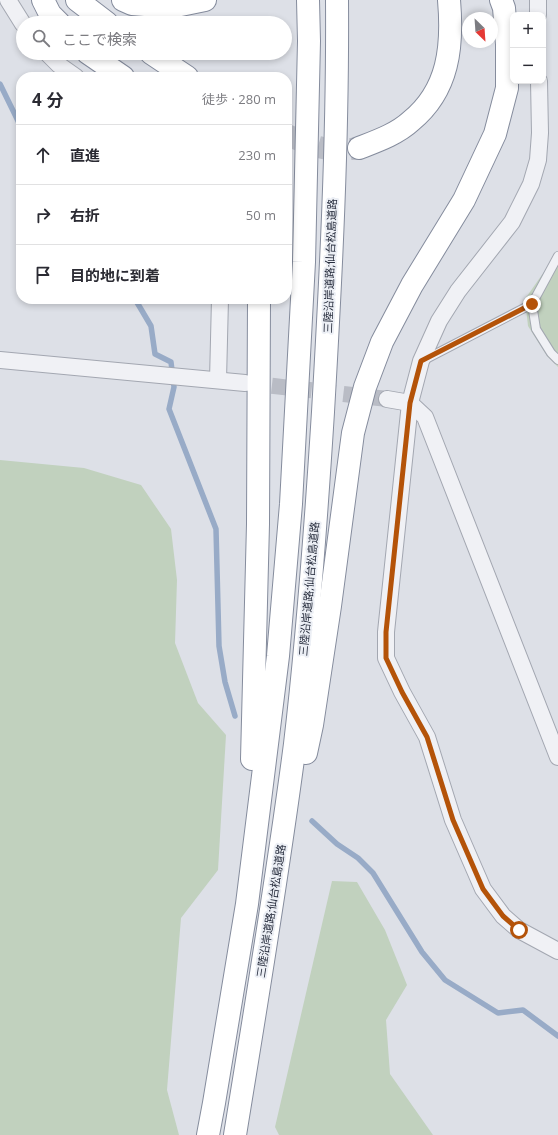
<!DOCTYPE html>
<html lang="ja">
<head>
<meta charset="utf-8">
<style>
	body { margin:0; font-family:"Open Sans","Noto Sans JP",sans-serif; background:#f2f2f3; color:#2b2b33 }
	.controls { position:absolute; right:12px; top:12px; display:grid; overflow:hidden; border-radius:8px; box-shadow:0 2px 6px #0003 }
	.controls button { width:36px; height:36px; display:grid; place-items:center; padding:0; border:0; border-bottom:1px solid #e1e1e2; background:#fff; color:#2b2b33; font:20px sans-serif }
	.compass { position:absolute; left:462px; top:12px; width:36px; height:36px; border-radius:50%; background:#fff; box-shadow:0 2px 6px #0003; rotate:155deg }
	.stop { position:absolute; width:12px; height:12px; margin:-9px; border:3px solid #b45309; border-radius:50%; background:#fff }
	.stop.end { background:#b45309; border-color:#fff; box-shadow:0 1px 4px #0008 }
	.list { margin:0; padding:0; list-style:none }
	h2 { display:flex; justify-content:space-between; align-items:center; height:52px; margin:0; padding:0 16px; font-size:17px }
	h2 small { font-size:13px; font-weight:400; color:#7c7c81 }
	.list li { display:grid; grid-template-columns:26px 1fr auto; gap:12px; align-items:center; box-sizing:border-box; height:60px; padding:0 16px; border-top:1px solid #e1e1e2 }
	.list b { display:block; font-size:15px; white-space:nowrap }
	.list em { font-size:13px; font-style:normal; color:#7c7c81 }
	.icon { flex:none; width:22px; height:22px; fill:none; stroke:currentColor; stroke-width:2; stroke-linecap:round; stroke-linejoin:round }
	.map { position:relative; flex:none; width:558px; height:1135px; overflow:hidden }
	.search { position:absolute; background:#fff; box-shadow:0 2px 6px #0003; left:16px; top:16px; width:276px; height:44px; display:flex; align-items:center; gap:10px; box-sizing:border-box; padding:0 14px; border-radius:22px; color:#7c7c81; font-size:15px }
	.panel { position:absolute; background:#fff; box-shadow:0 2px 6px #0003; left:16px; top:72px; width:276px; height:232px; border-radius:16px }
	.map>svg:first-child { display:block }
</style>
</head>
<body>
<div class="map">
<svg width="558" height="1135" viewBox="0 0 558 1135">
	<rect width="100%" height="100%" fill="#dde0e7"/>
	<g fill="#c1d1be">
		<path d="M558,252V367L547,356L528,326L525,299Z"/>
		<path d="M0,460L84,468L141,485L171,529L177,580L175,643L198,703L226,735L218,870L181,918L167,1090L179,1135H0Z"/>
		<path d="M332,881L357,882L385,930L407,985L386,1020L390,1074L433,1135H279L275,1127Z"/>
	</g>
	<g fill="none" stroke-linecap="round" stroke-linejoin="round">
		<g stroke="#98abc7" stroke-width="5.5">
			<path d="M0,84L21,127"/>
			<path d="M135,299L151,326L155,354L171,362L174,387L169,409L216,529L219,646L225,682L235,716"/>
			<path d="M312,821L337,844L358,858L373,873L422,952L445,980L498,1013L523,1010L558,1036"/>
		</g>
		<path stroke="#b9bcc5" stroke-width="16" stroke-dasharray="16 8" stroke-linecap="butt" d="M248,383L387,399"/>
		<path stroke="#b9bcc5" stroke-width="22" stroke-dasharray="22 11" stroke-linecap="butt" d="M287,135C317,147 326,153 359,148"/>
		<defs>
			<g id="lane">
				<path d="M532,304L558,256"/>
				<path d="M424,360L532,304L536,329L551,353L558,360"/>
			</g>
			<g id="street">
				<path d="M8,0L23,24"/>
				<path d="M538,0V15"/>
				<path d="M47,53L59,65L76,77"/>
				<path d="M539,81L540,133L538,160L531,184L512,222L458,291L439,321L421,361L410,403L386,632V658L402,692L427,737L453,820L483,889L503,916L519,930L558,951"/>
				<path d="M0,360L245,383"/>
				<path d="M218,380L220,299"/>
				<path d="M387,399L410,403L425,417L558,757"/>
			</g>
			<g id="highway">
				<path d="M43,0L50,14L59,23"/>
				<path d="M77,0L107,23"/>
				<path d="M123,0L132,4L171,7L205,0"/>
				<path d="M88,53L123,77"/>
				<path d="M151,53L187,77"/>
				<path d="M359,148C377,141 397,134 411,121C449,90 453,46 449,0"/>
				<path d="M306,753L312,725L330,606L353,433L365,387L382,342L412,285L464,200L495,134L507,88V44L504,8L501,0"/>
				<path d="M252,759L258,524L259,299"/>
				<path d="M208,1135L214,1103L247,904L278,656L291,504L304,262L309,41L308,0"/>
				<path d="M235,1135C256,1005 278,875 295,744C308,634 316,523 323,412C331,275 338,138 337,0"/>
			</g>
		</defs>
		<use href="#lane" stroke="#a3a7b1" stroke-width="10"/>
		<use href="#street" stroke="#a3a7b1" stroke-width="18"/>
		<use href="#highway" stroke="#858c9d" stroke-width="24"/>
		<use href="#lane" stroke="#f0f1f5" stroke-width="8"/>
		<use href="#street" stroke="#f0f1f5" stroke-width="16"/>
		<use href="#highway" stroke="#fff" stroke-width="22"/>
	</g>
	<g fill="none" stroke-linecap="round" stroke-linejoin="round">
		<path stroke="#b45309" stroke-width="5" d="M519,930L503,916L483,889L453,820L427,737L402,692L386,658V632L410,403L421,361L532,304"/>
	</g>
	<g text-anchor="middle" stroke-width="4" stroke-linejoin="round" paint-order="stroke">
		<g font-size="11" fill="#272d3d" stroke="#eceff5">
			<text transform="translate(330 266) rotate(-88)" y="4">三陸沿岸道路;仙台松島道路</text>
			<text transform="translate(309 589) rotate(-85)" y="4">三陸沿岸道路;仙台松島道路</text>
			<text transform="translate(271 911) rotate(-81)" y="4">三陸沿岸道路;仙台松島道路</text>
		</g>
	</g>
</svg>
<div class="controls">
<button>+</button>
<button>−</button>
</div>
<svg class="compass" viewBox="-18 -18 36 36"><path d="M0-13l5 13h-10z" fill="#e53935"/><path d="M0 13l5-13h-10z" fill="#7c7c81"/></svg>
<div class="stop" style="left:519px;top:930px"></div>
<div class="stop end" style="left:532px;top:304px"></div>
<div class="search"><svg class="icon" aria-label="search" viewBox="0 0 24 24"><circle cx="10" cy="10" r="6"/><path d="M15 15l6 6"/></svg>ここで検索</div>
<section class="panel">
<h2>4 分<small>徒歩 · 280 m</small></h2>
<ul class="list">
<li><svg class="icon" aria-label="ahead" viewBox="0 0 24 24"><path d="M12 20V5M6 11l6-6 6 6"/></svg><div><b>直進</b></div><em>230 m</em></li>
<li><svg class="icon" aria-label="right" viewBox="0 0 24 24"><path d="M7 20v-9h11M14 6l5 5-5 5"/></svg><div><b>右折</b></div><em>50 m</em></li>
<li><svg class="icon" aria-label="arrive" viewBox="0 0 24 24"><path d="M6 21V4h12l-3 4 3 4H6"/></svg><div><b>目的地に到着</b></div></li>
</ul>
</section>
</div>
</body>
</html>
